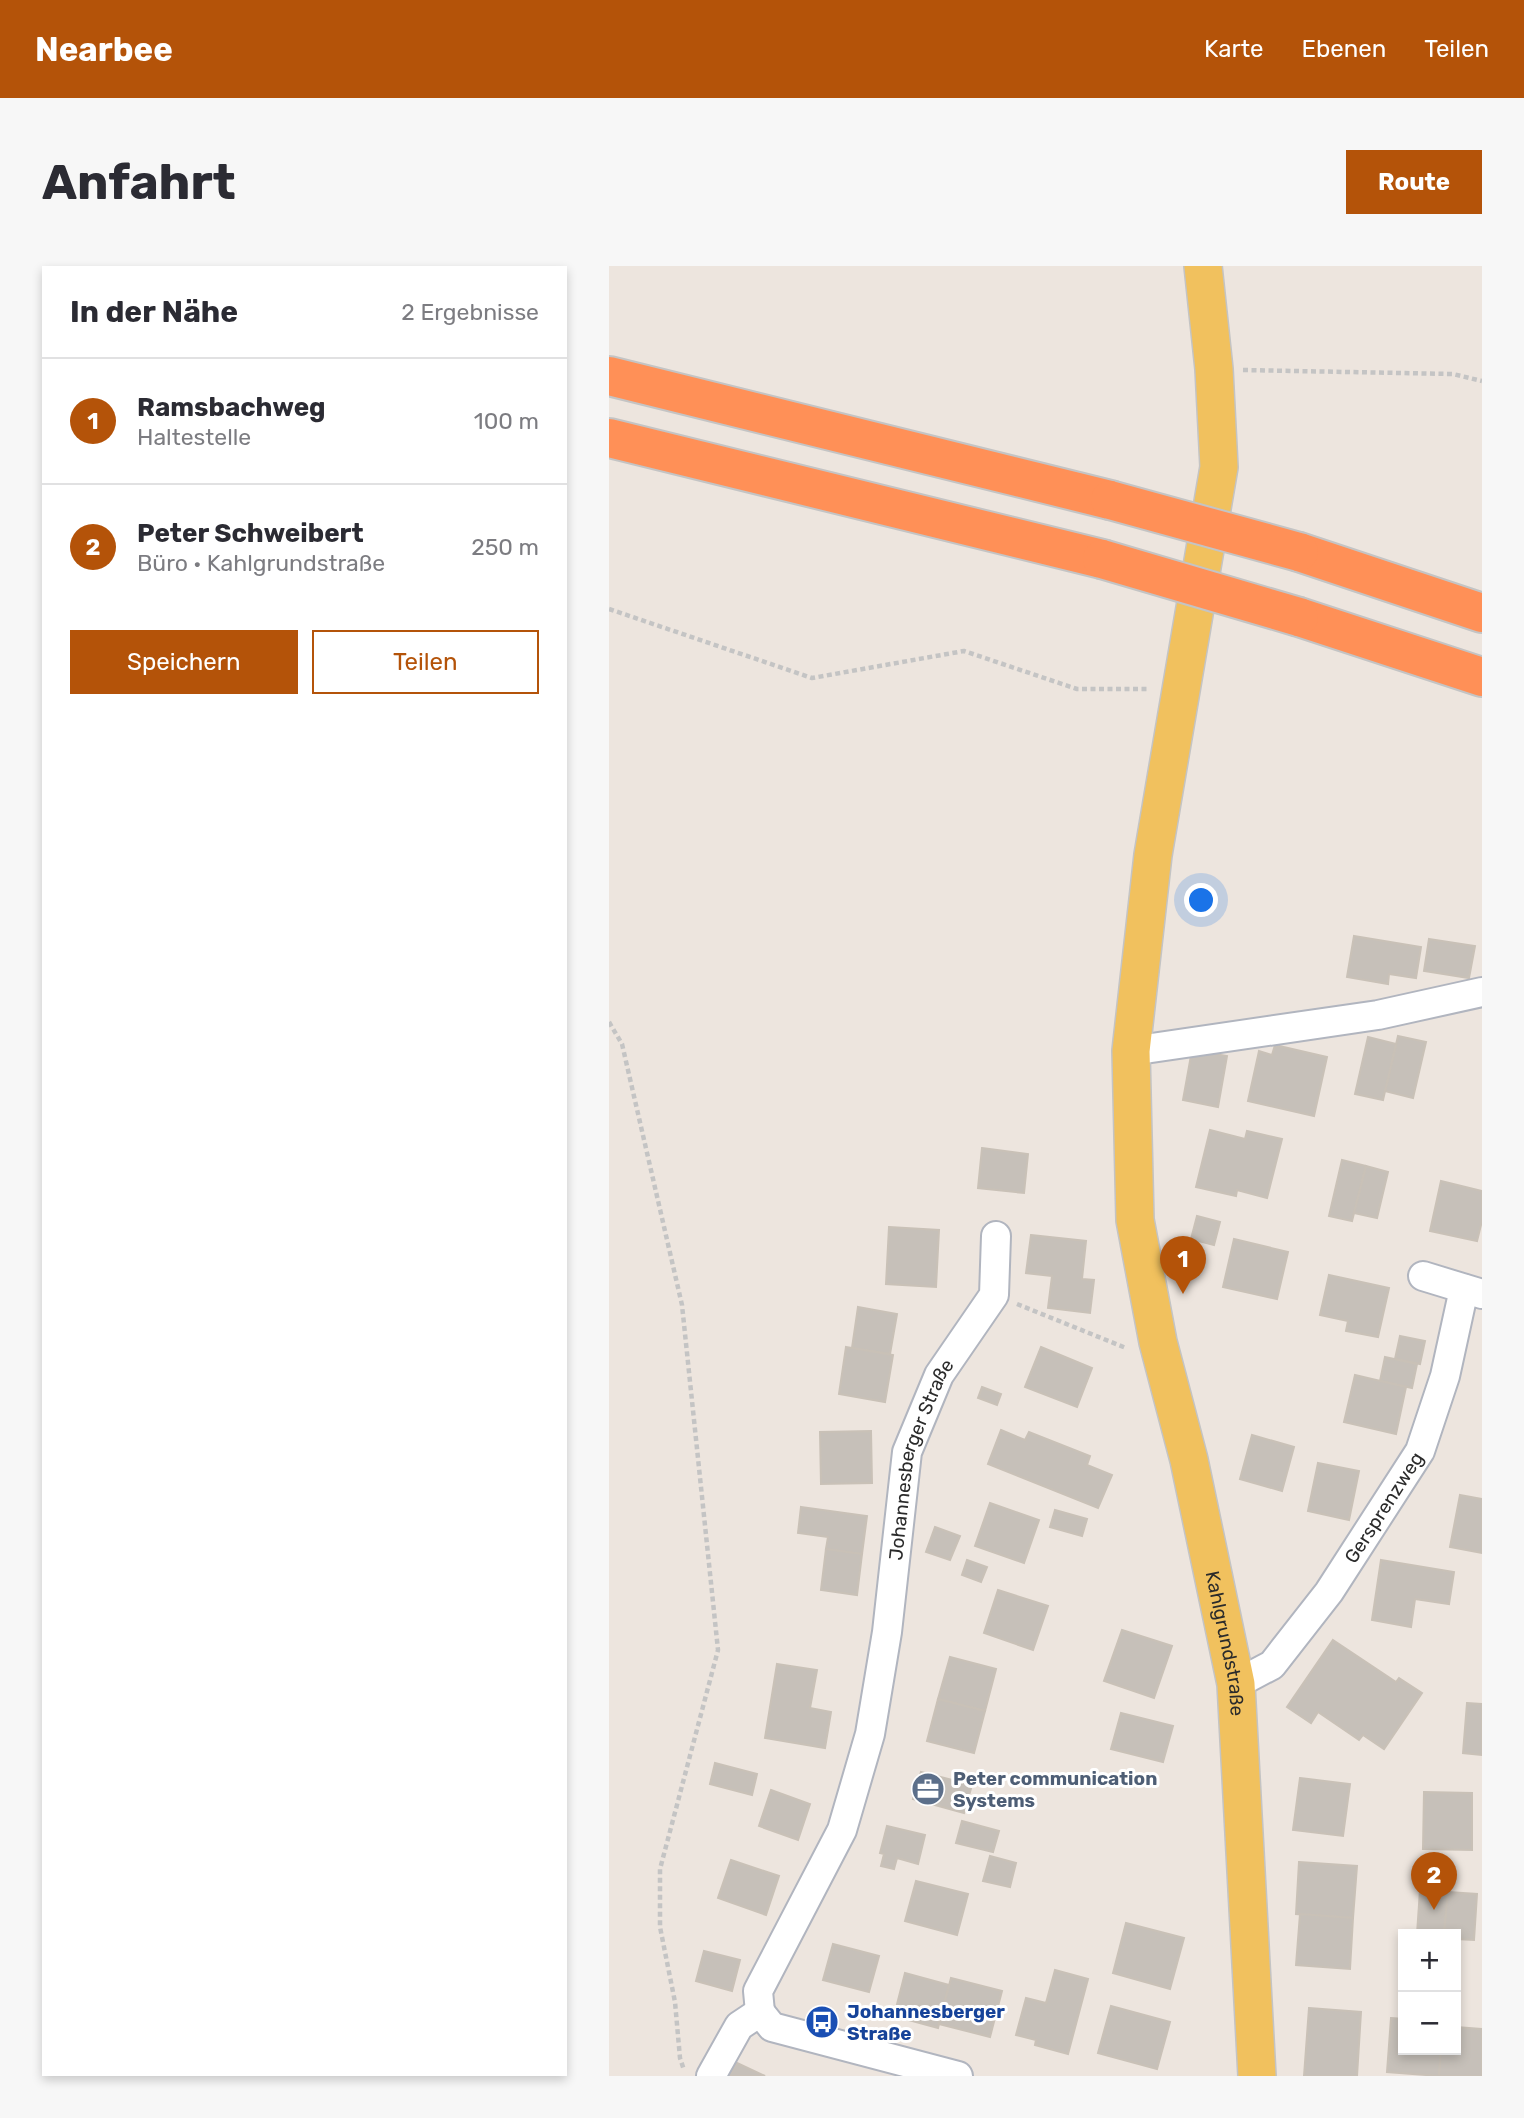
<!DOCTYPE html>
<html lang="de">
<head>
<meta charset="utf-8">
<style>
	body { margin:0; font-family:Rubik,sans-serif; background:#f7f7f7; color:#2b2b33 }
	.controls { position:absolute; right:21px; bottom:21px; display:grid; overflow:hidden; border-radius:0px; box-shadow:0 4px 10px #0003 }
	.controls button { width:63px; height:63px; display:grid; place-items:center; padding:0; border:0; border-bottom:2px solid #e1e1e2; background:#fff; color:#2b2b33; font:35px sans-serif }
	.you { position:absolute; left:593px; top:635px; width:24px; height:24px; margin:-18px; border:5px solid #fff; border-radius:50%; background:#1a73e8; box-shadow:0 0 0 10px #1a73e833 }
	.badge { display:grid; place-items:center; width:46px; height:46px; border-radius:50%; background:#b45309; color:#fff; font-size:23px; font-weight:700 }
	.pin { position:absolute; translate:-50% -58px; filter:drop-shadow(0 2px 4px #0008) }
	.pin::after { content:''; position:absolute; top:37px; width:24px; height:21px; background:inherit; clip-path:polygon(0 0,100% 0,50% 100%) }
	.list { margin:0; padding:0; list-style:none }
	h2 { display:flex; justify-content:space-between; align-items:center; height:91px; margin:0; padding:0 28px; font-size:30px }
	h2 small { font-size:23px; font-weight:400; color:#7c7c81 }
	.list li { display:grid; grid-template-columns:46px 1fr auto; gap:21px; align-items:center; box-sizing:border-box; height:126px; padding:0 28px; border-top:2px solid #e1e1e2 }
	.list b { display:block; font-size:26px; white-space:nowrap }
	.list p { margin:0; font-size:23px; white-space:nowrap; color:#7c7c81 }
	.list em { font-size:23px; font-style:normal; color:#7c7c81 }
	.actions { display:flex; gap:14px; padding:21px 28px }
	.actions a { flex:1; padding:16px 0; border:2px solid #b45309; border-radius:0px; text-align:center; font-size:24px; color:#b45309 }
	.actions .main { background:#b45309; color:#fff }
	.map { position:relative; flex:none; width:873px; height:1810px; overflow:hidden; border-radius:0px }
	header { display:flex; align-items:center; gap:42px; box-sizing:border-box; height:98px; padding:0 35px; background:#b45309; color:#fff }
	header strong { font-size:33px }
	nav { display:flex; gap:38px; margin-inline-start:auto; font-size:24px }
	.intro { display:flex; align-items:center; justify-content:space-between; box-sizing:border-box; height:168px; padding:0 42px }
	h1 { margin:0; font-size:49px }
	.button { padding:18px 32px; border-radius:0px; background:#b45309; color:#fff; font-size:24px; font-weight:700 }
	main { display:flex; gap:42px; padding:0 42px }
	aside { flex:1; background:#fff; border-radius:0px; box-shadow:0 4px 10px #0003 }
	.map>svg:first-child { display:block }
</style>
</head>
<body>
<header>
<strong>Nearbee</strong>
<nav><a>Karte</a><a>Ebenen</a><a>Teilen</a></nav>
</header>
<div class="intro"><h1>Anfahrt</h1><a class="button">Route</a></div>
<main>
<aside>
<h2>In der Nähe<small>2 Ergebnisse</small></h2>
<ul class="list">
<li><span class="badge">1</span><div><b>Ramsbachweg</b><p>Haltestelle</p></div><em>100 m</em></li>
<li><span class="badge">2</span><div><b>Peter Schweibert</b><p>Büro · Kahlgrundstraße</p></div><em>250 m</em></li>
</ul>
<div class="actions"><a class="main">Speichern</a><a>Teilen</a></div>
</aside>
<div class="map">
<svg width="873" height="1810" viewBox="0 0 873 1810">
	<rect width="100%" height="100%" fill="#ede5de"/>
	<g fill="#c6c0b9" stroke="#c9c1b7" stroke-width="2">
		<path d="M745,670L812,681L807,712L780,708L779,718L738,711Z"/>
		<path d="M820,673L866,680L860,712L815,705Z"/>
		<path d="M789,770L817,776L804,832L776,825Z"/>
		<path d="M759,771L787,778L774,834L746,828Z"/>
		<path d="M666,779L718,791L705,850L639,835L650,785L663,789Z"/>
		<path d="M583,784L618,790L609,841L574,834Z"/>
		<path d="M601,864L636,873L638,865L673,873L658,932L628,924L627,930L587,921Z"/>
		<path d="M373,882L419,888L415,927L369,922Z"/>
		<path d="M733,894L757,900L743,955L720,950Z"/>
		<path d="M757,900L779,906L768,952L745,947Z"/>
		<path d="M832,915L873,925V955L868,975L821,965Z"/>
		<path d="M588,950L611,956L605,979L582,973Z"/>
		<path d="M280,961L330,964L327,1021L277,1018Z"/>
		<path d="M422,969L477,975L473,1013L485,1014L481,1047L439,1042L443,1010L417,1007Z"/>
		<path d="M625,973L679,986L668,1033L614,1021Z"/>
		<path d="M720,1009L780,1022L769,1071L737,1065L739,1055L711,1049Z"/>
		<path d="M249,1041L288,1048L281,1088L243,1082Z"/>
		<path d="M791,1070L816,1075L811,1098L786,1093Z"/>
		<path d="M237,1081L284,1089L276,1136L230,1128Z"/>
		<path d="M432,1081L483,1102L468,1141L416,1121Z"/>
		<path d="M776,1091L808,1098L803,1122L771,1115Z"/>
		<path d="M746,1109L797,1121L787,1168L735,1156Z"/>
		<path d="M373,1121L392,1128L388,1139L369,1132Z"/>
		<path d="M392,1164L416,1174L420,1166L481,1190L478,1199L503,1209L489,1242L379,1198Z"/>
		<path d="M262,1165L263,1217L212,1218L211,1166Z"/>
		<path d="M643,1169L685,1181L673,1225L631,1213Z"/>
		<path d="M709,1197L750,1205L740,1254L699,1245Z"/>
		<path d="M851,1229L873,1233V1287L841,1281Z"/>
		<path d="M381,1237L430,1254L415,1297L366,1280Z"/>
		<path d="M192,1241L258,1250L253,1288L217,1283L219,1271L189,1267Z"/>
		<path d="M446,1244L478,1253L473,1270L441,1261Z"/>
		<path d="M326,1261L351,1270L341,1294L317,1286Z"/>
		<path d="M217,1283L253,1288L248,1329L212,1324Z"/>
		<path d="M358,1294L378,1301L372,1316L353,1309Z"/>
		<path d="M772,1294L845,1306L840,1338L806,1333L802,1361L763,1354Z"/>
		<path d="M389,1324L439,1340L424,1384L375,1367Z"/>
		<path d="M513,1364L563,1380L545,1432L495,1415Z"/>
		<path d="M724,1374L787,1416L790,1412L813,1427L775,1483L754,1469L750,1474L709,1446L702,1457L678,1441Z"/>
		<path d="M341,1391L387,1403L376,1445L329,1433Z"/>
		<path d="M168,1398L208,1404L201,1442L222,1446L216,1482L156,1472Z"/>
		<path d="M329,1433L376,1445L365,1487L318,1475Z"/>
		<path d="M858,1437L873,1438V1489L854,1487Z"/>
		<path d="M512,1447L564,1460L554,1496L502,1483Z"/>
		<path d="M106,1497L148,1508L143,1529L101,1518Z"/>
		<path d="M312,1506L363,1519L355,1547L304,1533Z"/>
		<path d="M691,1512L741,1518L734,1570L684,1564Z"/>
		<path d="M162,1524L201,1538L189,1574L150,1560Z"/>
		<path d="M815,1526L863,1527V1584L814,1583Z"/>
		<path d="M353,1555L390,1565L384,1586L347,1577Z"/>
		<path d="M278,1560L316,1569L309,1598L288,1592L285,1603L272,1600L275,1588L271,1587Z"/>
		<path d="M381,1590L407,1597L401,1621L374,1615Z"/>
		<path d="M122,1594L170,1610L157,1649L109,1632Z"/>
		<path d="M690,1596L748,1600L744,1652L687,1648Z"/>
		<path d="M307,1615L359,1628L348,1669L296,1655Z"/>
		<path d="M811,1624L839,1626L835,1668H808Z"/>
		<path d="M839,1626L868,1628L865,1674L847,1673V1668H835Z"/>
		<path d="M691,1648L744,1652L741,1703L687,1699Z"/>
		<path d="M517,1657L575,1672L561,1723L504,1707Z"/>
		<path d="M224,1678L270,1690L260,1726L214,1714Z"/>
		<path d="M95,1685L131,1694L123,1725L87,1715Z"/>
		<path d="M446,1704L479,1713L459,1788L426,1779L427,1774L407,1769L417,1732L437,1737Z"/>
		<path d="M296,1707L340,1719L329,1762L285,1750Z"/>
		<path d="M342,1712L393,1725L381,1771L330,1758Z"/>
		<path d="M502,1740L561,1756L548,1803L489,1787Z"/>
		<path d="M700,1742L752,1746L748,1810H695Z"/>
		<path d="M782,1752L794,1753V1784H832L830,1810L778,1806Z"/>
		<path d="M847,1761L873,1763V1810H830L832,1784H847Z"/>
		<path d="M128,1797L156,1810H120Z"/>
	</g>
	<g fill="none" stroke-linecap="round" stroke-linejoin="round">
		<defs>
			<g id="minor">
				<path d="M522,785L769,749L873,726"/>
				<path d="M814,1010L873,1028"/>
				<path id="s1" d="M627,1418L663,1399L720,1326L811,1185L836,1110L855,1023"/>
				<path id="s2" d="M151,1746L149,1725L233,1564L261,1468L278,1366L298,1186L330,1109L385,1029L387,970"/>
				<path d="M151,1746L163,1761L349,1810"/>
				<path d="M102,1810L130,1760L151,1746"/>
			</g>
			<g id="major">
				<path id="s3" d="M594,0L605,103L610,201L544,589L522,785L526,954L549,1076L580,1194L627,1418L648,1810"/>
			</g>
			<g id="highway">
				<path d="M0,110L501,234"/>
				<path d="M0,172L493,293"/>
				<path d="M690,286L873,347"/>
				<path d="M690,351L873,411"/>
			</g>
		</defs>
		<use href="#minor" stroke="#b1b5bf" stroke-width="32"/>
		<use href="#major" stroke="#c4c4c4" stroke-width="40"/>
		<use href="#highway" stroke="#c4c4c4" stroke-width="42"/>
		<g stroke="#c4c4c4" stroke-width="4.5" stroke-dasharray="5 3.5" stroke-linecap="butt">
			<path d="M634,104L844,108L873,115"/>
			<path d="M0,343L203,412L355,385L468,423H541"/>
			<path d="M0,756L13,778L73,1039L109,1384L51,1603V1661L66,1736L71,1792L75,1804"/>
			<path d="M408,1038L517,1082"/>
		</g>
		<use href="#minor" stroke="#fff" stroke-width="28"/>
		<use href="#major" stroke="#f1c15e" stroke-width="37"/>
		<use href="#highway" stroke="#ff9057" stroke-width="38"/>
		<defs>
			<g id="highway-bridge">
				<path d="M501,234L690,286"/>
				<path d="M493,293L690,351"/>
			</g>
		</defs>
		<use href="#highway-bridge" stroke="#c4c4c4" stroke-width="42" stroke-linecap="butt"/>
		<use href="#highway-bridge" stroke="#ff9057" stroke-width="38"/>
	</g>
	<defs>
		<symbol id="office-disc" viewBox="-11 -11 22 22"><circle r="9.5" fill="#5c6f8a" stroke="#fff"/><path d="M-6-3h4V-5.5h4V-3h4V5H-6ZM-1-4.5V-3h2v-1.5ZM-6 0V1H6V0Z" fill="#fff"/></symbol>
		<symbol id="bus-disc" viewBox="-11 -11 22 22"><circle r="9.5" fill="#1a4fb4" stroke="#fff"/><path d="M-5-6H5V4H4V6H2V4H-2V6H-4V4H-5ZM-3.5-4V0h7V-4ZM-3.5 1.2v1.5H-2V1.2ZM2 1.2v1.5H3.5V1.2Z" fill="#fff"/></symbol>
	</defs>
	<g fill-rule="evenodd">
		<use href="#office-disc" x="300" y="1504" width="38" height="38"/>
		<use href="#bus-disc" x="194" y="1737" width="38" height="38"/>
	</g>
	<g text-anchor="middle" stroke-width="6" stroke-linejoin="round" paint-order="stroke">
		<g font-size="19" fill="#2b2b2b" stroke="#fff">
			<text dy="7" stroke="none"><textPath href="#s2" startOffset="583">Johannesberger Straße</textPath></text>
			<text dy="7" stroke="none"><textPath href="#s1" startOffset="234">Gersprenzweg</textPath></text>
			<text dy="7" stroke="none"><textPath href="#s3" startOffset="1395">Kahlgrundstraße</textPath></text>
		</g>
		<g font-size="19" font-weight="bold" fill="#4e5e75" stroke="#fff" text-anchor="start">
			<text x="344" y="1519">Peter communication<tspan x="344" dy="22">Systems</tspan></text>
		</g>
		<g font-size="19" font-weight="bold" fill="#164399" stroke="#fff" text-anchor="start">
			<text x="238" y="1752">Johannesberger<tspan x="238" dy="22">Straße</tspan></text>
		</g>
	</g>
</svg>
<div class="controls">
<button>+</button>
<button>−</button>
</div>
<div class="you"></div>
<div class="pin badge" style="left:574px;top:1028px">1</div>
<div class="pin badge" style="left:825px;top:1644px">2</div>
</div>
</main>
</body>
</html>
